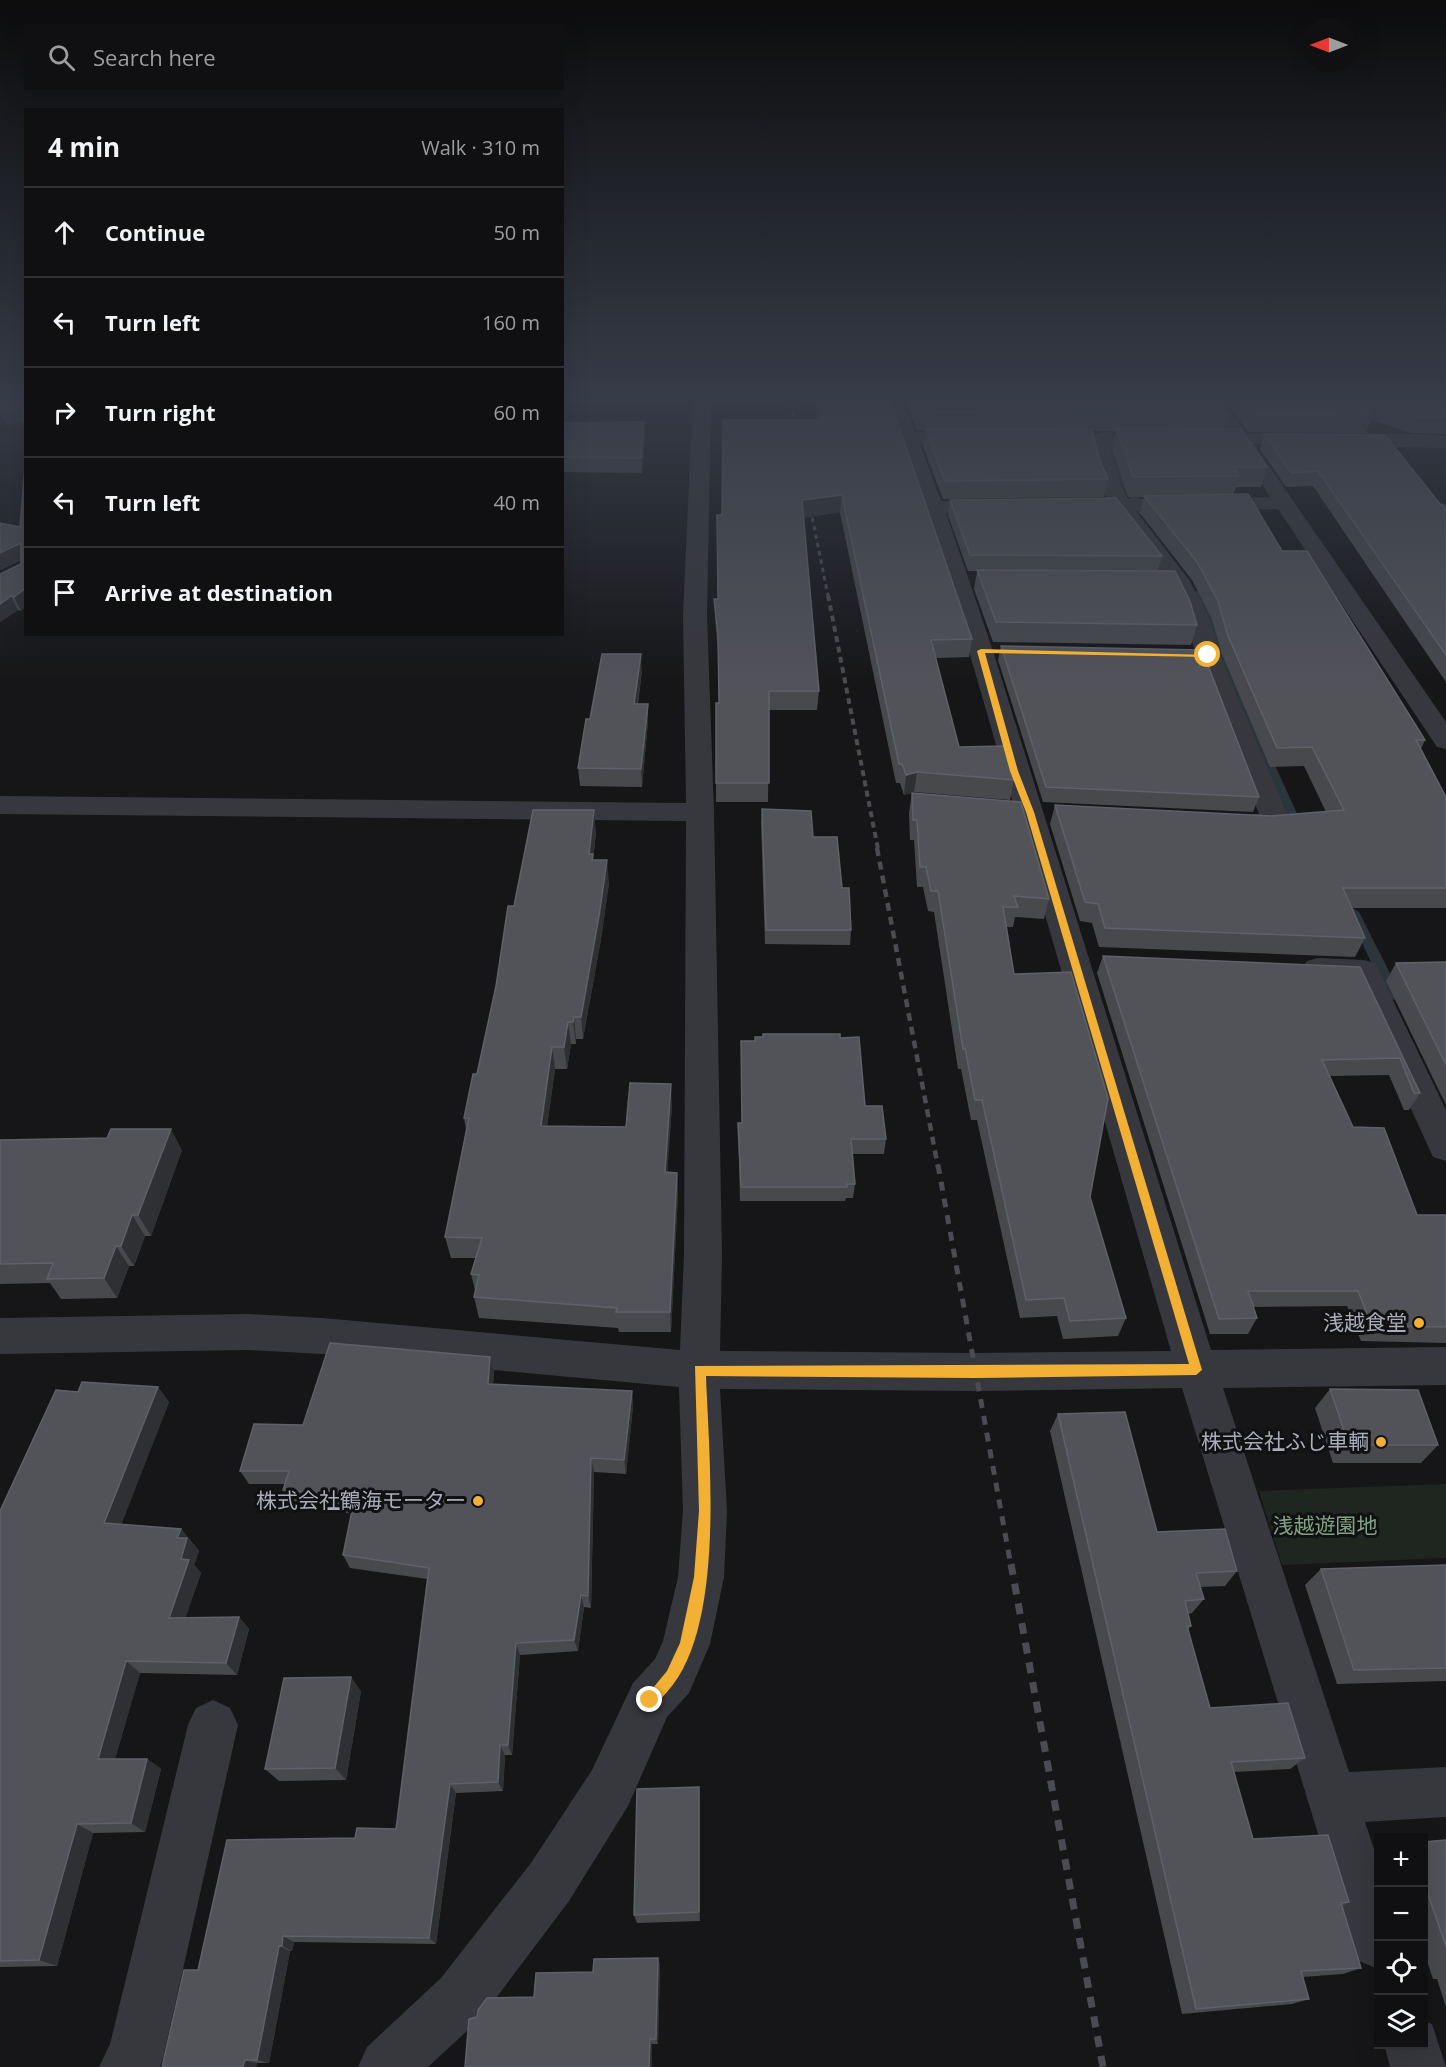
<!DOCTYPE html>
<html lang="en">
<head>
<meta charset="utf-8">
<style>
	body { margin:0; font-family:"Open Sans","Noto Sans JP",sans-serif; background:#1e1e20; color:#f1f3f6 }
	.controls { position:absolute; right:18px; bottom:18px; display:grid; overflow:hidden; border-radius:0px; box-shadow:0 6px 24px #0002 }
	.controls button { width:54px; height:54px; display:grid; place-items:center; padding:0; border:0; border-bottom:2px solid #303032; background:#101012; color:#f1f3f6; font:30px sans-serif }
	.compass { position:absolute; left:1302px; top:18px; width:54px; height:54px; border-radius:50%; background:#101012; box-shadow:0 6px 24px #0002; rotate:270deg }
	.stop { position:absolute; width:18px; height:18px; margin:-14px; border:4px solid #f2b134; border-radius:50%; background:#fff }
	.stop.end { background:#f2b134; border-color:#fff; box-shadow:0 2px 6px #0008 }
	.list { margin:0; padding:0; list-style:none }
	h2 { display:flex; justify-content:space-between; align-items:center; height:78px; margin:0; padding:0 24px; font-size:26px }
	h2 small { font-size:20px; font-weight:400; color:#9c9d9f }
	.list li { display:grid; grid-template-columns:39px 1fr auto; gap:18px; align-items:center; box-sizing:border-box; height:90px; padding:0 24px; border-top:2px solid #303032 }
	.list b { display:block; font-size:22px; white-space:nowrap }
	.list em { font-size:20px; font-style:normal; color:#9c9d9f }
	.icon { flex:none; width:33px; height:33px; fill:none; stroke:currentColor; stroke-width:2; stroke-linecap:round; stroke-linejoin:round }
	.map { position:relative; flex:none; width:1446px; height:2067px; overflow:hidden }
	.search { position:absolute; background:#101012; box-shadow:0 6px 24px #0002; left:24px; top:24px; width:540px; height:66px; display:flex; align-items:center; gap:15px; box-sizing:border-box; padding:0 21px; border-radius:0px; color:#9c9d9f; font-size:22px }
	.panel { position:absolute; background:#101012; box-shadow:0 6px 24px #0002; left:24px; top:108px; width:540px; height:528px; border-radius:0px }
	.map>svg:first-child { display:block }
</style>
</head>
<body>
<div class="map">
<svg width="1446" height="2067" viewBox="0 0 1446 2067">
	<rect width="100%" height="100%" fill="#161618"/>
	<path fill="#1e261f" d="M1446,1484V1558L1282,1565L1259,1491Z"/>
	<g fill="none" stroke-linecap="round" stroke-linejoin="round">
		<g fill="#2c353c" fill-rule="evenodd">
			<path d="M1091,395H1099L1118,463L1147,514L1146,516L1139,514L1110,463Z"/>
			<path d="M1200,589L1205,592L1218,623L1228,662L1304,829L1302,832L1298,833L1292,829L1218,662L1208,623L1195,592Z"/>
			<path d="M1353,908L1359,912L1401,995L1399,998L1394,1000L1387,995L1347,912Z"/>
		</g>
		<g fill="#37383d" fill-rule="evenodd">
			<path d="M693,395H711L707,615L714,812L722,1254L720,1351L975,1353L1171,1351L969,651L883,395H901L915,432H968L978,438L968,444H920L941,501H995L1002,503L1005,507L1002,511L995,513H946L993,651L1211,1350L1446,1347V1385L1223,1388L1349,1772L1446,1767V1817L1365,1822L1378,1861V1969L1359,1961L1351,1942L1182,1388L975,1391L720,1389L727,1511L724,1577L710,1644L689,1693L667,1717L628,1806L569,1901L481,2018L428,2067H358L367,2047L441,1978L531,1863L592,1770L633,1683L655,1659L663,1641L678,1577L683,1511L679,1387L322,1354L247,1350L0,1354V1318L247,1314L322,1318L680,1350L684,1254L686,821L0,814V796L686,803L683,615Z"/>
			<path d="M1098,433H1159L1169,439L1159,445H1109L1117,475L1128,499L1284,497L1291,499L1294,503L1291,507L1284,509L1136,511L1190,581L1210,620L1220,655L1291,824L1287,830L1277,833L1231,828L1227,822L1231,816L1259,814L1196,655L1186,620L1171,588L1139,586L1136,581L1139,576L1162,574L1114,512L1070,510L1067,506L1070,502L1107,499L1097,475L1088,439Z"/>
			<path d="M1207,433L1424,434L1446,436V448L1200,443L1197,439L1200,435Z"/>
			<path d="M1318,958L1364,960L1375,963L1446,1110V1161L1433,1157L1353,982L1307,977L1302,969L1307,961Z"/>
			<path d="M213,1700L230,1708L238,1725L163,2058L160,2067H99L110,2044L188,1725L196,1708Z"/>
			<path d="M1424,2021L1432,2024L1446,2067H1390L1384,2044H1424Z"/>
		</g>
		<path fill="#37383d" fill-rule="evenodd" d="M1202,395H1220L1446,722V749L1437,747L1433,741Z"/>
		<g stroke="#4a4c52" stroke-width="3" stroke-dasharray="4.5 4" stroke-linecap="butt">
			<path d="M790,395L797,437"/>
			<path d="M809,501L828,596"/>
		</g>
		<path stroke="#4a4c52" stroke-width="4" stroke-dasharray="6 4.5" stroke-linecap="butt" d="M828,595L878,849"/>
		<path stroke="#4a4c52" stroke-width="4.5" stroke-dasharray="8 6" stroke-linecap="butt" d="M877,848L938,1167"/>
		<path stroke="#4a4c52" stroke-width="5" stroke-dasharray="9 8" stroke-linecap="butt" d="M938,1165L1011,1566"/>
		<path stroke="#4a4c52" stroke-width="7" stroke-dasharray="11 9" stroke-linecap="butt" d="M1011,1564L1103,2067"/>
	</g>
	<g fill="#47494d">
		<path d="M0,395L24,421L8,425L0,414Z"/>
		<path d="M820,395H888L972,639L969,657L936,658L959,747L1014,780L1010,800L914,792L904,795L900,783H896L840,512L803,518L819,691L817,710H769L768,802H716V703H719L718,652L715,618L714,599H718L722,515L818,420L816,413L817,396H820Z"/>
		<path d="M903,395H1215L1229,415L1225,429L1267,467L1261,487H1236L1233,495L1282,551L1425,740L1421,749L1446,797V908H1352L1365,938L1355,957L1099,947L1092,923L1080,921L1050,824L1055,805L1271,816L1326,812L1304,766L1270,767L1222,654L1212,619L1192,580L1140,513L1144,497H1128L1112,447L1116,431H1092L1099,458L1108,479L1104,497L943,499L923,446L925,430H917Z"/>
		<path d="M1221,395H1446V434L1412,433L1371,420L1366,433L1248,432Z"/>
		<path d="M562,423L645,437L642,473L562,472Z"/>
		<path d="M1264,434L1446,506V682L1313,486L1286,487L1260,449Z"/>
		<path d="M26,454L21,611L18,610L0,622V574L21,564V560L0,570V523L20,527Z"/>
		<path d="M950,500L1162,556L1158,571L1197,625L1191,645L993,642L974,589L977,571H968L948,515Z"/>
		<path d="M1001,646L1259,797L1253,812L1043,802L998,660Z"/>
		<path d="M642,671L638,704L648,721L642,787L580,786L578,768L590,719Z"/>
		<path d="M912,793L1049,899L1044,919L1015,917L1013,927H1007L1014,974L1090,1197L1126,1318L1118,1336L1063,1339L1057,1316L1020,1318L977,1120H971L961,1069H958L934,912L928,911L923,887H917L914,840H910L909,813Z"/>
		<path d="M762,809L813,837L842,888L851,930L850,945L765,944L761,823Z"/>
		<path d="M596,832L593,860L609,883L601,939L583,1039H576V1044H571L567,1069H555L547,1126L626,1127L672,1106L667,1172L677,1173L678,1194L671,1332H619L618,1328L479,1318L474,1297L475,1290L471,1274L476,1258H451L445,1237L466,1130L464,1118L477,1074L514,906Z"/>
		<path d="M1103,956L1360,967L1420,1093L1409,1110H1404L1389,1075L1330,1076L1353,1127L1417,1215H1446V1343L1361,1341L1347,1306L1253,1307L1257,1318L1248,1334H1210L1097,973Z"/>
		<path d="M1446,962V1105L1386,981L1396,963Z"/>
		<path d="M840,1038L865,1106L886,1139L884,1154H852L855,1184L853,1198H846L845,1201H740L738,1123H742Z"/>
		<path d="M0,1140L182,1150L151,1236H145L134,1266H129L117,1298L61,1299L50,1283L0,1284Z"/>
		<path d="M490,1357L494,1372L493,1384L632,1391L633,1406L626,1474L594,1472L591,1608L584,1607L578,1651L520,1655L512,1755H505L503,1791L456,1793L436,1944L294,1942L292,1951H290L269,2063H257L256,2067H162L198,1970L355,1838L396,1829L427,1579L350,1568L343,1555L352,1513H346L343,1508L291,1504L283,1490L285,1484H249L240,1471L303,1425Z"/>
		<path d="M158,1387L169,1402L121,1524L181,1529L199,1551L194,1565L201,1573L185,1618L239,1617L249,1629L237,1675L140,1673L115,1759H147L161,1769L145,1832L93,1833L57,1966L0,1967V1511L78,1392Z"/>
		<path d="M1330,1389L1438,1445L1421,1463H1333L1315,1408Z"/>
		<path d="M1058,1414L1157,1532L1237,1571L1225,1586L1200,1587L1204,1599L1192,1613L1188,1614L1191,1626L1188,1630L1210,1708L1305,1758L1290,1769L1234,1772L1253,1839L1349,1902L1342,1906L1361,1968L1343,1974L1303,1977L1309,1999L1292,2004L1182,2014L1050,1431Z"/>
		<path d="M1446,1565V1681L1337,1684L1305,1585L1321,1569Z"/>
		<path d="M361,1691L346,1780L279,1781L265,1769Z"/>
		<path d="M700,1799V1921L637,1923L634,1915Z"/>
		<path d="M1446,1840V2007L1437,1979H1433L1424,1952V1842Z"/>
		<path d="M658,1958L660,1965L658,2044H652V2067H465L534,1997L593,1972Z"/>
	</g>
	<g fill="#2f3033">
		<path d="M23,407L26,421L8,425L3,412Z"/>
		<path d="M644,422L645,437L642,473L641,458Z"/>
		<path d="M842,495L840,512L801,518L802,500Z"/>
		<path d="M21,543L26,557L0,570V553Z"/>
		<path d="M26,588V607L21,611L14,597Z"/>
		<path d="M11,596L18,610L0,622V604Z"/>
		<path d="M641,654L642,671L635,721L634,704Z"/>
		<path d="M648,704V721L642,787L641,769Z"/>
		<path d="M917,772L914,792L904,795L906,775Z"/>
		<path d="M594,810L596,832L593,861L595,877L589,854Z"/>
		<path d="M607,860L609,883L601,939L583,1039L581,1017Z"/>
		<path d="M574,1017L576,1039V1044L573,1022Z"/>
		<path d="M568,1022L571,1044L567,1069L564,1047Z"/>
		<path d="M552,1047L555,1069L544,1148L541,1126Z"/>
		<path d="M671,1084L672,1106L666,1194L665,1172Z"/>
		<path d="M171,1129L182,1150L151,1236L138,1215Z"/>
		<path d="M677,1173L678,1194L671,1332L670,1312Z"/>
		<path d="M132,1215L145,1236L134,1266L121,1246Z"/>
		<path d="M116,1246L129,1266L117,1298L104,1278Z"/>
		<path d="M490,1357L494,1372L492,1399L488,1384Z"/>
		<path d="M158,1387L169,1402L117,1536L104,1523Z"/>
		<path d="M632,1391L633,1406L626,1474L624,1460Z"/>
		<path d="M591,1458L594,1472L591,1608L588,1596Z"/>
		<path d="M181,1529L199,1551L194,1565L201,1573L181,1631L169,1618L181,1559L177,1538Z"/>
		<path d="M581,1595L584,1607L578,1651L574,1640Z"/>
		<path d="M239,1617L249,1629L237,1675L226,1663Z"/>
		<path d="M516,1643L520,1655L512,1755L508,1745Z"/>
		<path d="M126,1661L140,1673L112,1769L98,1759Z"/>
		<path d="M351,1677L361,1691L346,1780L335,1768Z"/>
		<path d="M500,1745L505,1755L503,1791L498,1782Z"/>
		<path d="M147,1759L161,1769L145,1832L131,1823Z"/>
		<path d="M450,1784L456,1793L436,1944L429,1938Z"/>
		<path d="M699,1787L700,1799V1921L699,1912Z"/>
		<path d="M77,1824L93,1833L57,1966L39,1960Z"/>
		<path d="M283,1936L294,1942L292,1951L282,1946Z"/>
		<path d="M279,1946L290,1951L269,2063L257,2060Z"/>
		<path d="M658,1958L660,1965L658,2044L656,2039Z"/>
		<path d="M650,2039L652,2044V2067H649Z"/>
		<path d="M245,2060L257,2063L256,2067H243Z"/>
	</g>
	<g fill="#525359" stroke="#5f6168" stroke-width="1.5">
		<path d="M0,395H26V444L23,407L3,412L0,408Z"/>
		<path d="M821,395H888L972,639L931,640L959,747L1004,746L1014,780L917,772L906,775L902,764H899L842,495L802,500L819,691H769V783H716V703H719L718,633L714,599H718L717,515H722L723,420H823L817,396H821Z"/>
		<path d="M911,395H1215L1229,415L918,413Z"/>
		<path d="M1238,395H1446V417H1418L1356,396L1372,416L1254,415Z"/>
		<path d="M644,422L641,458L562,457V423Z"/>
		<path d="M1116,428L1241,429L1267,467H1234L1239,476L1133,477Z"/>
		<path d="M925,429L1092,430L1099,458L1108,479L945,481Z"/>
		<path d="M1264,434L1385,435L1440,504L1446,506V655L1318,471L1291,473Z"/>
		<path d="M26,454V588L14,597L11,596L0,604V574L21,564V543L0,553V523L20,527Z"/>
		<path d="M1248,494L1282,551H1307L1425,740H1416L1446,797V888H1343L1365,938L1105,928L1098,904L1085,902L1055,805L1271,816L1344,810L1312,747L1277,748L1228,636L1218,601L1197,562L1144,496Z"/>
		<path d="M1116,498L1162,556L970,555L950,500Z"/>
		<path d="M977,570L1175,571L1190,601L1197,625L996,622Z"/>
		<path d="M1001,646L1202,650L1259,797L1046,787Z"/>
		<path d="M602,654H641L634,704H648L641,769L578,768L586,719H590Z"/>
		<path d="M912,793L1021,802L1049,899L1014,896L1018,907H1003L1014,974L1071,972L1108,1098L1090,1197L1126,1318L1070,1321L1064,1298L1026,1300L982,1100H975L965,1048L963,1049L938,891H931L926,867H920L917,820H913Z"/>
		<path d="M762,809L811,811L813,837H837L842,888H849L851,930H766Z"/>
		<path d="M533,810H594L589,854H593L592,860H607L599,916L581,1017H574L573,1022H568L564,1047H552L541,1126L626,1127L630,1083L671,1084L665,1172L677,1173L670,1312H616L617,1308L474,1297L479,1275L471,1274L482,1238L445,1237L469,1118H464L473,1074H477L496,986L508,906H514Z"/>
		<path d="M1103,956L1360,967L1420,1093H1414L1400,1058L1322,1060L1353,1127L1384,1128L1417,1215H1446V1327L1372,1326L1358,1291H1248L1257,1318L1219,1319Z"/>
		<path d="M1446,962V1065L1396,963Z"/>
		<path d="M763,1034H840V1038L859,1037L865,1106H882L886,1139H851L855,1184H847V1187H741L738,1123H742L741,1041H755V1037H763Z"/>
		<path d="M111,1129H171L138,1215H132L121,1246H116L104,1278L47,1279L53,1263L0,1264V1140L107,1138Z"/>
		<path d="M330,1343L490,1357L488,1384L632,1391L624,1460L591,1458L588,1596L581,1595L574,1640L516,1643L508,1745H500L498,1782L450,1784L429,1938L283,1936L282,1946H279L257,2060H245L243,2067H162L184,1970H198L227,1840L355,1838L357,1828L396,1829L429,1568L343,1555L354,1501L339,1500V1495L283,1490L289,1471H240L254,1424L303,1425Z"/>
		<path d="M82,1382L158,1387L104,1523L181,1529L177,1538H187L181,1559L189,1560L169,1618L239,1617L226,1663L126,1661L98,1759H147L131,1823L77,1824L39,1960L0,1961V1511L56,1390L78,1392Z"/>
		<path d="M1330,1389L1418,1390L1438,1445H1349Z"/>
		<path d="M1125,1412L1157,1532L1225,1529L1237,1571L1196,1573L1204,1599L1185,1601L1191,1626H1187L1210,1708L1288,1703L1305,1758L1231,1762L1253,1839L1328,1835L1349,1902L1341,1903L1361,1968L1301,1971L1309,1999L1196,2009L1058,1414Z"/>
		<path d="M1446,1565V1668L1354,1670L1321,1569Z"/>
		<path d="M351,1677L335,1768L265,1769L284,1678Z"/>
		<path d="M699,1787V1912L634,1915L637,1789Z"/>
		<path d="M1446,1840V1946L1424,1883V1842Z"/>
		<path d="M658,1958L656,2039H650L649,2067H465L469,2019L477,2017L478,2010L487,1998L534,1997L536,1973L593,1972L594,1959Z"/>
	</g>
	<linearGradient id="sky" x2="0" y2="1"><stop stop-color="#0c0c0d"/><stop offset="0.58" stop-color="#363c48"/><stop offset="1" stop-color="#363c48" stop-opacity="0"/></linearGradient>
	<rect width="1446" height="684" fill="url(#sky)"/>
	<path fill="#f2b134" d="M981,649L1211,655L1208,657L985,653L1018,771L1034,812L1202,1370L1196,1375L975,1378L706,1376C709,1458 726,1628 667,1692C662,1697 658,1704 650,1707L643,1700L667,1671L680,1643L694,1577L699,1511L695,1366L1189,1364L1026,812L1010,771L977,651Z"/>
	<g fill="#f2b134" stroke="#111113" stroke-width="2">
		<circle cx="1419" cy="1323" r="6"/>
		<circle cx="1381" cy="1442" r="6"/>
		<circle cx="478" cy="1501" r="6"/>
	</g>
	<g text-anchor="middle" stroke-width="6" stroke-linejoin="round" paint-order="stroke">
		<g font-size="21" fill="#a8adb8" stroke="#111113" text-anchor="end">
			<text x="1407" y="1330">浅越食堂</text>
			<text x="1369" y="1449">株式会社ふじ車輌</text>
			<text x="466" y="1508">株式会社鶴海モーター</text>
		</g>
		<g font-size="21" fill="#7fa381" stroke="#111113">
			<text x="1325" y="1533">浅越遊園地</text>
		</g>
	</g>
</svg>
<div class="controls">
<button>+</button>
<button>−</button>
<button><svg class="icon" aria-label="locate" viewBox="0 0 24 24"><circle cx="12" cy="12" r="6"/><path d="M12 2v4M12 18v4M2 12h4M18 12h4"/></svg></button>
<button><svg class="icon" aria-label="layers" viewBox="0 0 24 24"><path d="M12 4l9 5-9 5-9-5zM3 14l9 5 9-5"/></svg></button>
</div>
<svg class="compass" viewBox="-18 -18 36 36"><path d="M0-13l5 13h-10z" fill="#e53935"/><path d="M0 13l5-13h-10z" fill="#9c9d9f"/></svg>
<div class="stop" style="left:1208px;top:655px"></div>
<div class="stop end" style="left:650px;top:1700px"></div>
<div class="search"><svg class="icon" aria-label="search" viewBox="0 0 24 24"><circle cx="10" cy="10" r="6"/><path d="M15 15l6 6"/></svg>Search here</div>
<section class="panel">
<h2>4 min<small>Walk · 310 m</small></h2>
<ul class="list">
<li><svg class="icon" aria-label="ahead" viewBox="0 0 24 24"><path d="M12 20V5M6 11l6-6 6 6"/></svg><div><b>Continue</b></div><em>50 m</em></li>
<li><svg class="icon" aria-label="left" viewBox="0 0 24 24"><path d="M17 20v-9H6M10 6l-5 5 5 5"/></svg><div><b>Turn left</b></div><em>160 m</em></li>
<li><svg class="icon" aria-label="right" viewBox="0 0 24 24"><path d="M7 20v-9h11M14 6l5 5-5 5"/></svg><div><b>Turn right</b></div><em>60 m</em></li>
<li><svg class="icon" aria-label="left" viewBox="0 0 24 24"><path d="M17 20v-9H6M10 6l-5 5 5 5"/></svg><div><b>Turn left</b></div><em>40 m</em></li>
<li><svg class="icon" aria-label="arrive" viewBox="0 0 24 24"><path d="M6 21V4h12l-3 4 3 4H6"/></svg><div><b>Arrive at destination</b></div></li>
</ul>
</section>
</div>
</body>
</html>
